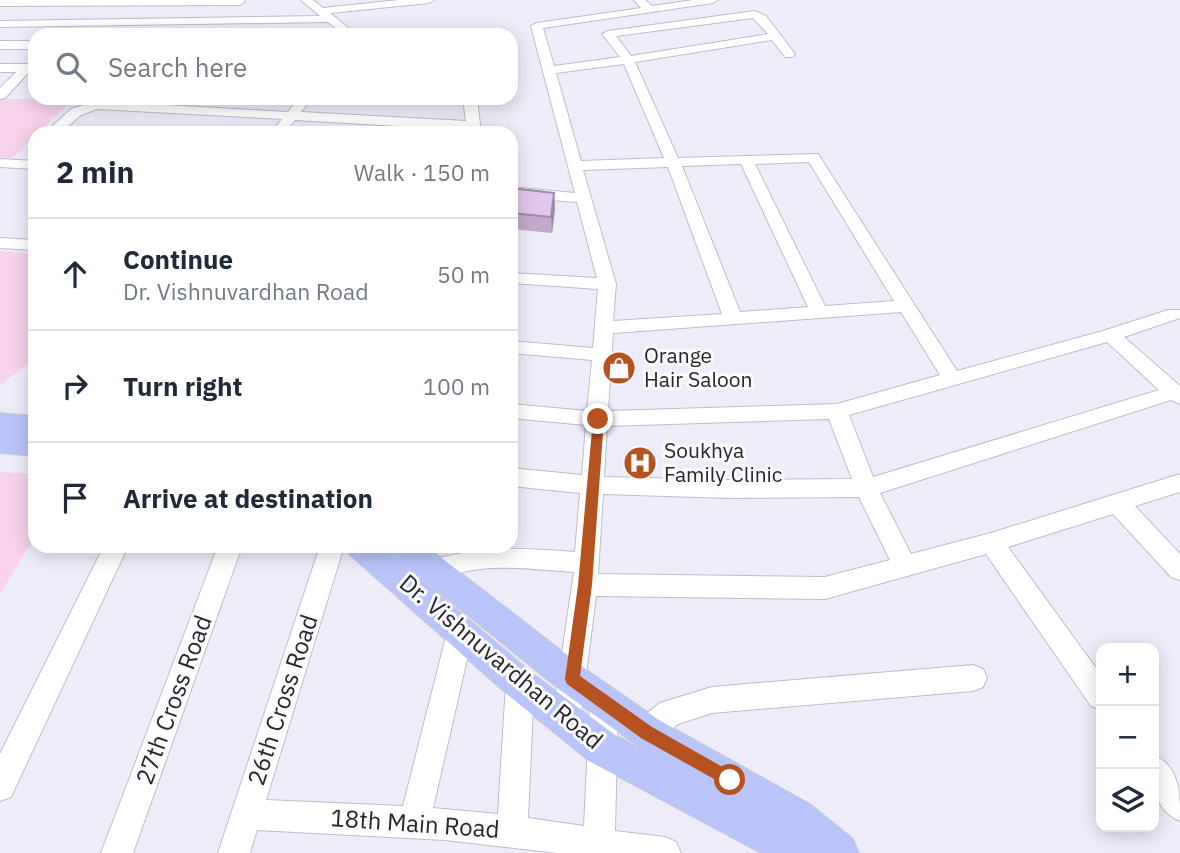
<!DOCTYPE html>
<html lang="en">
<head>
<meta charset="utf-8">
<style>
	body { margin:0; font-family:"IBM Plex Sans",sans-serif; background:#f2f2f3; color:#1f2937 }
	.controls { position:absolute; right:21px; bottom:21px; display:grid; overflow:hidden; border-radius:14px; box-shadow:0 4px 18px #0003 }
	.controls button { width:63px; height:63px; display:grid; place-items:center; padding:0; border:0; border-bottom:2px solid #e0e1e3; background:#fff; color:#1f2937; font:35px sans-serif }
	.stop { position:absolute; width:21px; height:21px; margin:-16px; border:5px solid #b6521f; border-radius:50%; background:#fff }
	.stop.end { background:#b6521f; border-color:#fff; box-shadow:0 2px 7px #0008 }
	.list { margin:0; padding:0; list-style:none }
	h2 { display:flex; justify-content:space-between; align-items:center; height:91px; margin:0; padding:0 28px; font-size:30px }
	h2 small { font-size:23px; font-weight:400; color:#747a83 }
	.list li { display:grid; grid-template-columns:46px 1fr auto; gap:21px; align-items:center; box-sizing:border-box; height:112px; padding:0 28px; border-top:2px solid #e0e1e3 }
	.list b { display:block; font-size:26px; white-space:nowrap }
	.list p { margin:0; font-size:23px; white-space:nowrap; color:#747a83 }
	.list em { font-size:23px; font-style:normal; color:#747a83 }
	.icon { flex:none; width:38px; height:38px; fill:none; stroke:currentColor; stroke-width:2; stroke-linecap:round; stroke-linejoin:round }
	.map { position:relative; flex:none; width:1180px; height:853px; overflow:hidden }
	.search { position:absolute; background:#fff; box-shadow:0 4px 18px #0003; left:28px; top:28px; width:490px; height:77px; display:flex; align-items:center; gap:18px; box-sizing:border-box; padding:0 24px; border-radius:21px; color:#747a83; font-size:26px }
	.panel { position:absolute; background:#fff; box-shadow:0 4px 18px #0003; left:28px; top:126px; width:490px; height:427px; border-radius:21px }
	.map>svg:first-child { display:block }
</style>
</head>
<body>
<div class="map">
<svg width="1180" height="853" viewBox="0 0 1180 853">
	<rect width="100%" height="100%" fill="#efecfa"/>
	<g fill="#f8d2eb">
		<path d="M0,99H73L12,158L0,157Z"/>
		<path d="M0,251L35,254V357L0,386Z"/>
		<path d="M0,472L35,474V536L0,594Z"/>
	</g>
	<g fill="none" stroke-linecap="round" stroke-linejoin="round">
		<defs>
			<g id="minor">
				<path d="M0,0H244L245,2L240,5L0,6Z"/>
				<path d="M301,0H313L323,8L398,0H434L429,3L330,13L357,35H344L328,22L0,27V21L320,16Z"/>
				<path d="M634,0H645L652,6L693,0H718L713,3L543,28L554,66L620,57L602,34L608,31L755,11L766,16L795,54L793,57H785L772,40L635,62L678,158L818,154L957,371L1103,331L1168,310H1180V318L1124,337L1180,386V404L1171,400L880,493L911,554L991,533L1180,474V492L1135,506L1180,554V580L1171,577L1113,514L1008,547L1101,675V710L1091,706L986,554L825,599L596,596L580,721L576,731L566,735L556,731L552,721L574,572C540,570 506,565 473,570C457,572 439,583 424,577L421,570L424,563C478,544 520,548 575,552L580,493L511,486V468L582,475L586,425L511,418V404L587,411L592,360L511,353V341L593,348L598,289L511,283V273L597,278L577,202L511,197V187L575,193L531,26L537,23L641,8ZM753,18L768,34L631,56L616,36ZM624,64L664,158L581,161L556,73ZM809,162L894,301L825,306L755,164ZM741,164L808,307L740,312L682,166ZM668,167L722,314L613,321L616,284L583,170ZM901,312L940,375L837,404L608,411L613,333ZM1107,342L1159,390L873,477L849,415ZM829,419L852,479L729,480L604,477L607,426ZM603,494L729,498L859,497L890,560L825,577L598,574Z"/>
				<path d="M452,30L456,31L458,35H446Z"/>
				<rect x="0" y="41" width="35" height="8"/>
				<path d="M0,64H33L35,71L29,72L5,98L0,99V88L16,72H0Z"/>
				<path d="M298,98H312L301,112L466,121L463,98H477L481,133H467V130L295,120L285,133H271L282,119L97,109L81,115L60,133H45L71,109L96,101L288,112Z"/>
				<path d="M0,159L35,161V169L0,167Z"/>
				<path d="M0,238L35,240V250L0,248Z"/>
				<path d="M104,546H128L11,797L0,801V754Z"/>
				<path d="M218,546H242L133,853H101Z"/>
				<path d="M320,546H344L266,800L403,806L447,633L451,625L460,621L469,625L473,633L433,808L498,814L506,684L510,675L520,671L530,675L534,684L528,818L584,826L590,702L594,693L604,689L614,693L618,702L615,831L665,837L676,842L681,853H558L445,840L257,830L250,853H218Z"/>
				<path d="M973,665L983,669L987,678L983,687L973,691L712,713L678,724L656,742L646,746L636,742L632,732L636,722L660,703L712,687Z"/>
				<path d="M1154,755C1180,767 1180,794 1180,821C1152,809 1153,782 1154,755Z"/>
			</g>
			<g id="major">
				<path d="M0,413L35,416V436L0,433Z"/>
				<path d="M0,433L35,436V456L0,453Z"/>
				<path d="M346,546H382L532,673L615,735L643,750L560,690L393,555L389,546H426L584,668L659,720L810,804L853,839L859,853H761L589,761L508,695L350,555Z"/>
			</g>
		</defs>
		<use href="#minor" stroke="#bfbcca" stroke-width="2"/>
		<use href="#major" stroke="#cfcfd0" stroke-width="2"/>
		<use href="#minor" fill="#fff" fill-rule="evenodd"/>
		<use href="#major" fill="#b8c4fa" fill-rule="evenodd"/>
	</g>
	<path fill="#c3aacc" d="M511,188L554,193L555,209L552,233L511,229Z"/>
	<path fill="#9f8ba6" d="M554,193L555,209L552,233L551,217Z"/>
	<path fill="#e3c6ed" stroke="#9f8ba6" stroke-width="2" d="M511,188L554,193L551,217L511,213Z"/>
	<path fill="#b6521f" d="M598,415L604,419L592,585L580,676L652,727L735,774L738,780L735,786L730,788L641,738L567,684L565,679L578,585L593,419Z"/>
	<defs>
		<symbol id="shop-disc" viewBox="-11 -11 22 22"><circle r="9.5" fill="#b6521f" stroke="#fbfbfe"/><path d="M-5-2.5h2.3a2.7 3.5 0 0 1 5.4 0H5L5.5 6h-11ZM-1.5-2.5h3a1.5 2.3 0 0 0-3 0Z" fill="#fff"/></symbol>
		<symbol id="hospital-disc" viewBox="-11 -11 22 22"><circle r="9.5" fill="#b6521f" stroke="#fbfbfe"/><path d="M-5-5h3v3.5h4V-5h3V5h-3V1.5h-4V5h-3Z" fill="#fff"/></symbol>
	</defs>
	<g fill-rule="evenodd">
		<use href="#shop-disc" x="600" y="349" width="38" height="38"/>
		<use href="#hospital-disc" x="621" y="444" width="38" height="38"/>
	</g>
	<g text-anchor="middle" stroke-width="6" stroke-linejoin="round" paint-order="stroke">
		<g font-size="21" fill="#27262b" stroke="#fbfbfe" text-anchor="start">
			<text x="644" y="363">Orange<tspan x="644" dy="24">Hair Saloon</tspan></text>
			<text x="664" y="458">Soukhya<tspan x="664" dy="24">Family Clinic</tspan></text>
		</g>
		<g font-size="24" fill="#27262b" stroke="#fbfbfe">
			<text transform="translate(501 662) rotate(40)" y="8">Dr. Vishnuvardhan Road</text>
			<text transform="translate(174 700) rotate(-70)" y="8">27th Cross Road</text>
			<text transform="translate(283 700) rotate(-72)" y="8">26th Cross Road</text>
			<text transform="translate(415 824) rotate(4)" y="8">18th Main Road</text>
		</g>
	</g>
</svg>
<div class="controls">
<button>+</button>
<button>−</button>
<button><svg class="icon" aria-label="layers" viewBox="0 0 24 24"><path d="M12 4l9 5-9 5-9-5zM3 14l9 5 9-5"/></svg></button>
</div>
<div class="stop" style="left:730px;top:780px"></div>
<div class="stop end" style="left:598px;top:419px"></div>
<div class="search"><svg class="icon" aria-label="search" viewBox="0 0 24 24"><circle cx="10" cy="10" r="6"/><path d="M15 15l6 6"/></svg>Search here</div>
<section class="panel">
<h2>2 min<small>Walk · 150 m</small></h2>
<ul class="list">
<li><svg class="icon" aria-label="ahead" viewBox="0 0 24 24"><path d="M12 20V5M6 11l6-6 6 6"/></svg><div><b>Continue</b><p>Dr. Vishnuvardhan Road</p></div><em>50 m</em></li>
<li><svg class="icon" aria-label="right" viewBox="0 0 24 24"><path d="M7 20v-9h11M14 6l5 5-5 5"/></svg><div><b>Turn right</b></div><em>100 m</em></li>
<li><svg class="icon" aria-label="arrive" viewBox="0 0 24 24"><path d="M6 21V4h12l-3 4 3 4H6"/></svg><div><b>Arrive at destination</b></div></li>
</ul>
</section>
</div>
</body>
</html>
